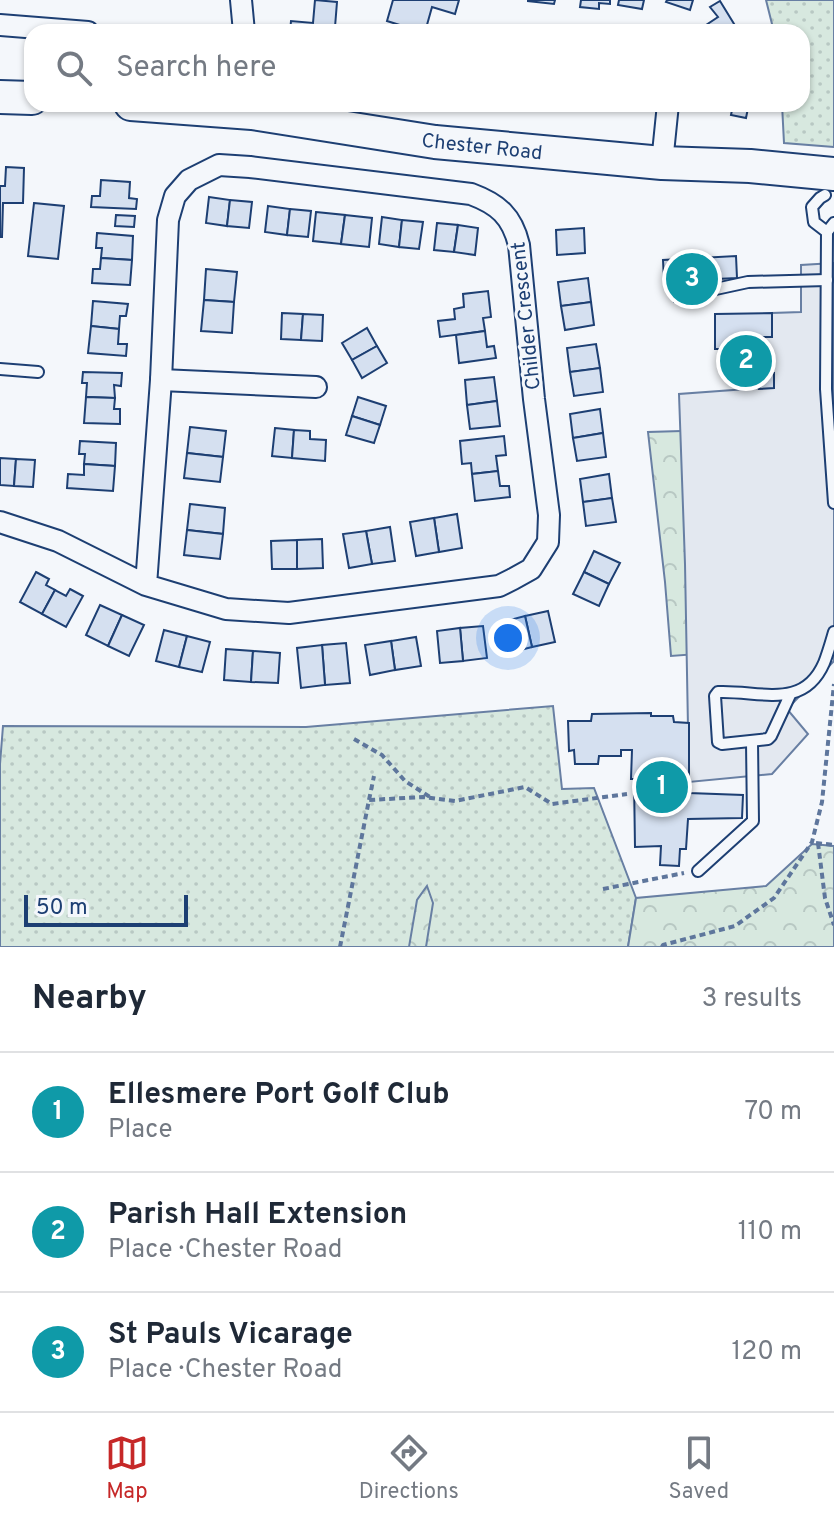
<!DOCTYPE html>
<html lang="en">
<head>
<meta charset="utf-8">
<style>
	body { margin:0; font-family:Overpass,sans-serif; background:#f6f6f7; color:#1f2937 }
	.scale { position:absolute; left:24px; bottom:20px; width:164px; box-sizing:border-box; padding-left:8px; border:4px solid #1d3f73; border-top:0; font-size:22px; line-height:28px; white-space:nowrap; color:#1d3f73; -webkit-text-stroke:6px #f4f7fb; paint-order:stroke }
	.you { position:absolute; left:508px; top:638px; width:28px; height:28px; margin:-20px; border:6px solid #fff; border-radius:50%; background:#1a73e8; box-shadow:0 0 0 12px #1a73e833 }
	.badge { display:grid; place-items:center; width:52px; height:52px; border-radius:50%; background:#c62828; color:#fff; font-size:26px; font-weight:700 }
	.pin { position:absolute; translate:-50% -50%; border:4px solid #fff; box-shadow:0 2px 8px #0006 }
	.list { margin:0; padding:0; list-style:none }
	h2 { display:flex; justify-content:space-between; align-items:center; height:104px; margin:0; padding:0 32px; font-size:34px }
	h2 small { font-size:26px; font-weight:400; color:#747a83 }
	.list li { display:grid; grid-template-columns:52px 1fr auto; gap:24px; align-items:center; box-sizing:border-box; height:120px; padding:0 32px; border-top:2px solid #e0e1e3 }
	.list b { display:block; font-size:30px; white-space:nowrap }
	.list p { margin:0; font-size:26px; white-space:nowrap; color:#747a83 }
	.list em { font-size:26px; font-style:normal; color:#747a83 }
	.icon { flex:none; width:44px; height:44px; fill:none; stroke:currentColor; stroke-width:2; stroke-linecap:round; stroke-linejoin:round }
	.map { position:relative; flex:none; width:834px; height:947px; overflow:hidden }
	.search { position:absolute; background:#fff; box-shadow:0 2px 6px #0004; left:24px; right:24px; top:24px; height:88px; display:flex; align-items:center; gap:20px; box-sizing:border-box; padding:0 28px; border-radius:24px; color:#747a83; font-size:30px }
	.sheet { height:464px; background:#fff }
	nav { display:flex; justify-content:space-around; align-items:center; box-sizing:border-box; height:112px; border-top:2px solid #e0e1e3; background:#fff; font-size:22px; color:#747a83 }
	nav a { display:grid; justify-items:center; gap:4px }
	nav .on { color:#c62828 }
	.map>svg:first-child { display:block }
</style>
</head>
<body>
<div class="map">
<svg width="834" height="947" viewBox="0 0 834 947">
	<defs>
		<pattern id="grass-dots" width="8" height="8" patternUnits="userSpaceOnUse" patternTransform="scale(2)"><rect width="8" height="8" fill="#d7e8df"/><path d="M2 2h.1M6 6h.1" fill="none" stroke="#b8c8c3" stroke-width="1.8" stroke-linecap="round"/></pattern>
		<pattern id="forest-crowns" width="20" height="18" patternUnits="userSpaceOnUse" patternTransform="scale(2)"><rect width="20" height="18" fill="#d7e8df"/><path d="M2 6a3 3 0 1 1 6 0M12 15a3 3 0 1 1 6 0" fill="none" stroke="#b8c8c3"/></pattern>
	</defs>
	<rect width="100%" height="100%" fill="#f4f7fb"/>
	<g fill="url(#grass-dots)" stroke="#687fa3" stroke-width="2">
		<path d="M766,0H834V147L784,143L782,104H802V32H774Z"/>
		<path d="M553,706L562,789L594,788L636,898L628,947H0V764L3,726L306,727Z"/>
	</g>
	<g fill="url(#forest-crowns)" stroke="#687fa3" stroke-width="2">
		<path d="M716,430L792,647L671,656L665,582L648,432Z"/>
		<path d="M812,844L834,846V947H628L636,898L766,886Z"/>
		<path d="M427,886L433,903L426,947H409L417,900Z"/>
	</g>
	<path fill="#e3e8f0" stroke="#687fa3" stroke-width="2" d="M834,263V661L787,709L808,734L772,774L689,782L685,564L679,394L774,387V373H762L760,337H772V313L801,312V265Z"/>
	<g fill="#d5e0f0" stroke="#1d3f73" stroke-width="2">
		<path d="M315,0L337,2L335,27L349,28V32H290L291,21L313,23Z"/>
		<path d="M393,0H459L455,14L432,7L425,32H422L387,21Z"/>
		<path d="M528,0H555L554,4L528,1Z"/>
		<path d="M581,0H610V4L599,3V9L580,7Z"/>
		<path d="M619,0H644L642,9L618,5Z"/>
		<path d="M667,0H693L690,10L666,2Z"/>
		<path d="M720,1L739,32H706L703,27L718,17L710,7Z"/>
		<path d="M733,105L748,108L746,118L731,115Z"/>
		<path d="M6,167L24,168L23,203H3L2,237H0V186H5Z"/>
		<path d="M101,180L130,182L129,198L137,199L136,209L91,207L92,196H100Z"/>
		<path d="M209,197L230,200L227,226L206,223Z"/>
		<path d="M230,200L252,202L249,228L227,226Z"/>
		<path d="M34,203L64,206L58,259L28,256Z"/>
		<path d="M268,206L290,209L287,235L265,232Z"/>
		<path d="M290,209L311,211L308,237L287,235Z"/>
		<path d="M316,212L345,215L341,244L313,241Z"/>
		<path d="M116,215L135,216L134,227L115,226Z"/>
		<path d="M345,215L372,218L369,247L341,244Z"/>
		<path d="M382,217L402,220L399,247L379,244Z"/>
		<path d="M402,220L423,222L419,249L399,247Z"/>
		<path d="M437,223L458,225L454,252L434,250Z"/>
		<path d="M458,225L478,228L475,255L454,252Z"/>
		<path d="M584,228L585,253L557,255L556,230Z"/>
		<path d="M97,233L133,236L132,260L101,258L102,248H96Z"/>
		<path d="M736,256L737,278L697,280L698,301L674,302L673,279L664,280L663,260Z"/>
		<path d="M101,258L132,260L130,285L92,283L93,269H100Z"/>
		<path d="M206,269L237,272L234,302L204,300Z"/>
		<path d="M588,278L591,302L561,306L558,282Z"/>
		<path d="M488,291L491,317L483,318L485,331L440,337L438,321L455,319L454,309L464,307L463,294Z"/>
		<path d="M204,300L234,302L232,333L201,331Z"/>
		<path d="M93,301L128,304L126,316H120L119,329L91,326Z"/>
		<path d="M591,302L594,325L565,330L561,306Z"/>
		<path d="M282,313L303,314L301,340L281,339Z"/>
		<path d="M772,313V337H760L762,373H774V388L759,389L760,384H732L731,349H715V314Z"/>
		<path d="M303,314L323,315L322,341L301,340Z"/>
		<path d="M91,326L119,329L118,344H127L126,356L88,353Z"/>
		<path d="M367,328L377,346L352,360L342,343Z"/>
		<path d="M485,331L487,347L494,346L496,358L459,363L456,335Z"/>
		<path d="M596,344L600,368L570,372L567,348Z"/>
		<path d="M377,346L387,363L362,378L352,360Z"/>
		<path d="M600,368L603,392L574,396L570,372Z"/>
		<path d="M83,372L122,373L121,386L114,385L115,398L86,397L87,383H82Z"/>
		<path d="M494,377L497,401L467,405L465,380Z"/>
		<path d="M86,397L115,398L114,409H120V424L84,423Z"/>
		<path d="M358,397L386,406L380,425L352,416Z"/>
		<path d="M497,401L500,426L470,429L467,405Z"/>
		<path d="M600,409L603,433L573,438L570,414Z"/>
		<path d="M352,416L380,425L374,443L346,435Z"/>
		<path d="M190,427L226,431L223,457L187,453Z"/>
		<path d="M275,428L294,430L292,458L272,456Z"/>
		<path d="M294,430L310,431V439L326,440L325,461L292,458Z"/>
		<path d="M603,433L606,457L577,461L573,438Z"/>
		<path d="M504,436L506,455L496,456L498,471L472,474L471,463L462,464L460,441Z"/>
		<path d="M80,441L116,443L115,466L84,464L85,454H79Z"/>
		<path d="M187,453L223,457L220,482L184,478Z"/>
		<path d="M0,458L16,459L14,486L0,485Z"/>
		<path d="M16,459L35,460L33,487L14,486Z"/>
		<path d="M84,464L115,466L113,491L67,488L68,474L84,475Z"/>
		<path d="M498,471L500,486H509L510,497L475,501L472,474Z"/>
		<path d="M609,474L612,498L583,502L580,479Z"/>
		<path d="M612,498L616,522L586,526L583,502Z"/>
		<path d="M190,504L225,508L223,534L187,530Z"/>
		<path d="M457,514L462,548L439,552L434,518Z"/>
		<path d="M434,518L439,552L416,556L410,522Z"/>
		<path d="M390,527L395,561L372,564L366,531Z"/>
		<path d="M187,530L223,534L220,559L184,555Z"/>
		<path d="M366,531L372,564L349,568L343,534Z"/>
		<path d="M322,539L323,568L297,569V540Z"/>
		<path d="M297,540V569H272L271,541Z"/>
		<path d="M594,551L620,563L609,584L584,572Z"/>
		<path d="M36,572L49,579L46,585L55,590L42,614L20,602Z"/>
		<path d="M584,572L609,584L599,606L573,594Z"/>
		<path d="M70,589L83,596L66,627L42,614L55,590L66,596Z"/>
		<path d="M100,605L122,615L108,646L86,635Z"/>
		<path d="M548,611L555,642L532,647L525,616Z"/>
		<path d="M122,615L144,625L129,656L108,646Z"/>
		<path d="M525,616L532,647L509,653L502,622Z"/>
		<path d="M483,626L487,658L463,661L460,628Z"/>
		<path d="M460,628L463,661L440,663L437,631Z"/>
		<path d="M164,630L187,636L179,667L156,661Z"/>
		<path d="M187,636L210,642L202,672L179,667Z"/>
		<path d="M416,637L421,666L395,670L391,641Z"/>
		<path d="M391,641L395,670L370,675L365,645Z"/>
		<path d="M346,643L350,683L325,685L322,645Z"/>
		<path d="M322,645L325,685L301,688L297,648Z"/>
		<path d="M226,649L253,651L251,682L224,680Z"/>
		<path d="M253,651L280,653L278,683L251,682Z"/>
		<path d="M651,713V716H673L674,722L689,723V793L743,795L742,818L688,819L686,849H680L679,866L660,865L661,846L635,847L634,779H631L632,750H621V756H599L598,764H575L574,750L569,751L568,721H591L592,714Z"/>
	</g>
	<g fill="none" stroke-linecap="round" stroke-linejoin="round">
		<defs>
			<g id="lane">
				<path d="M825,195L820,198L812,207L814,222L827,232"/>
				<path d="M834,223L827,232L826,389L834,503"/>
				<path d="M702,292L748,282L827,280"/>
				<path d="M0,369L38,372"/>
				<path d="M790,695L771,736L768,739L722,744L718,742L715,696L718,692C759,690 803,711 824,663C828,653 831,642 834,632"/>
				<path d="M698,871L753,821L752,742"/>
			</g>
			<g id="street">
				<path d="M241,0L244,32"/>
				<path d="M0,25L88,32"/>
				<path d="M662,163L668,104"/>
				<path d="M161,380L316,387"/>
				<path d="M0,522L58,541L146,585L226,609L289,613L499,586L513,579L531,569L548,542L549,515L534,399L519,245C512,216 498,204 471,194L250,167L219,165L189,180L175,196L168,220L161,380L146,585"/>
			</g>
			<g id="primary">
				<path d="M0,97L32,98"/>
				<path d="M131,104L252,113L435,142L662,163L750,166L834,174"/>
			</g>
		</defs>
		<use href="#lane" stroke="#1d3f73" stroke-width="14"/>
		<use href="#street" stroke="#1d3f73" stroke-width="24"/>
		<use href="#primary" stroke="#1d3f73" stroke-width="36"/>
		<g stroke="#5e769c" stroke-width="4" stroke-dasharray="6 4" stroke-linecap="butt">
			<path d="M354,739L382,755L405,781L430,797"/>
			<path d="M369,800L374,776"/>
			<path d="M816,843L834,845"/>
			<path d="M818,843L825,898L834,925"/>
			<path d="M603,889L684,873"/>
			<path d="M340,947L369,800L423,797L455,801L525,787L552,804L627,794"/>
			<path d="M662,947L663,945L735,926L774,898L812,842L822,802L834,684"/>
		</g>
		<use href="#lane" stroke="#f4f7fb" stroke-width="10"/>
		<use href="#street" stroke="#f4f7fb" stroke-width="20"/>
		<use href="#primary" stroke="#f4f7fb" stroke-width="32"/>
	</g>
	<g text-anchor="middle" stroke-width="6" stroke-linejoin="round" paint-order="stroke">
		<g font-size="20" fill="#1d3f73" stroke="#f4f7fb">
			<text transform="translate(482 146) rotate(6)" y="7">Chester Road</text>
			<text transform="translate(525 316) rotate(-96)" y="7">Childer Crescent</text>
		</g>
	</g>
</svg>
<div class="scale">50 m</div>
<div class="you"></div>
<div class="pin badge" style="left:662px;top:787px;background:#0f9aa8">1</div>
<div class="pin badge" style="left:746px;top:361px;background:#0f9aa8">2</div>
<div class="pin badge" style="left:692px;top:279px;background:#0f9aa8">3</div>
<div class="search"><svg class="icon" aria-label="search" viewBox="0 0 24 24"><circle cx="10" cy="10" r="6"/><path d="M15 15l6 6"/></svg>Search here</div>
</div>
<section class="sheet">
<h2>Nearby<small>3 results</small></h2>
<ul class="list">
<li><span class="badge" style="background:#0f9aa8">1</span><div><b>Ellesmere Port Golf Club</b><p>Place</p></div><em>70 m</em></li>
<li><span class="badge" style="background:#0f9aa8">2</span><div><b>Parish Hall Extension</b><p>Place · Chester Road</p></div><em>110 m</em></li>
<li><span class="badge" style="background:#0f9aa8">3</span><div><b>St Pauls Vicarage</b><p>Place · Chester Road</p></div><em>120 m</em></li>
</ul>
</section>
<nav>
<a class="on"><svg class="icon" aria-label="map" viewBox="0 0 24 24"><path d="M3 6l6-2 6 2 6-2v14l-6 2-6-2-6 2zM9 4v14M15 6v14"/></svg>Map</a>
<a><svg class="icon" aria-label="directions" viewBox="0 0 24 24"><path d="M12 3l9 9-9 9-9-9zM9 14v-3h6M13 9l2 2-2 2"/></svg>Directions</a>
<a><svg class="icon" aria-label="saved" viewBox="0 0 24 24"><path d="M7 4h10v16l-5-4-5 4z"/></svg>Saved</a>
</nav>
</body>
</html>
